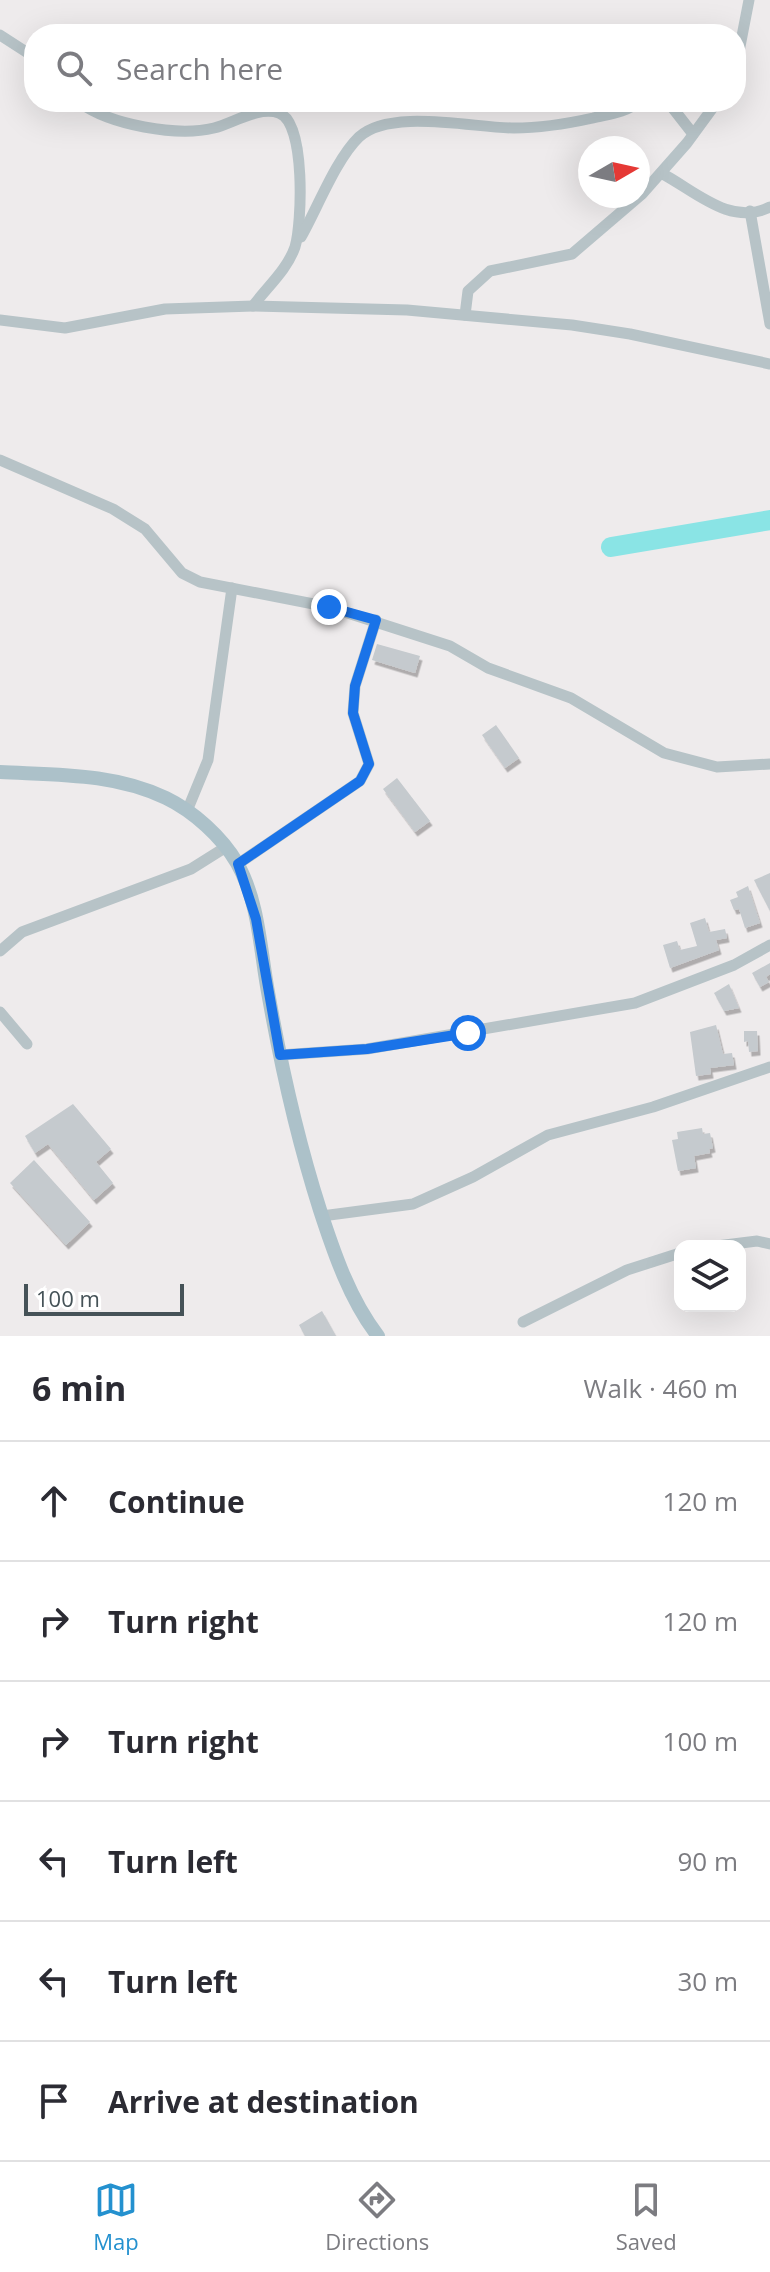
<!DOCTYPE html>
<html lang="en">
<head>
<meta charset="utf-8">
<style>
	body { margin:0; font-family:"Open Sans",sans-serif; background:#f7f7f7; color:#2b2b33 }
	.controls { position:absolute; right:24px; bottom:24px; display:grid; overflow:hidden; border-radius:16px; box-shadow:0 8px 32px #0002 }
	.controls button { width:72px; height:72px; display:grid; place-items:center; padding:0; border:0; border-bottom:2px solid #e1e1e2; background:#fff; color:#2b2b33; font:40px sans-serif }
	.compass { position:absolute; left:578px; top:136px; width:72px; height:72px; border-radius:50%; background:#fff; box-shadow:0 8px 32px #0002; rotate:81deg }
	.scale { position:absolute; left:24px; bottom:20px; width:160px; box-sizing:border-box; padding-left:8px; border:4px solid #455257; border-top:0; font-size:22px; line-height:28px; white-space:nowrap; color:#455257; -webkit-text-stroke:6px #fff; paint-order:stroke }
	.stop { position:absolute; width:24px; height:24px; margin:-18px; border:6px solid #1a73e8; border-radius:50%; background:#fff }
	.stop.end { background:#1a73e8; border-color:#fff; box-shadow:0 2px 8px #0008 }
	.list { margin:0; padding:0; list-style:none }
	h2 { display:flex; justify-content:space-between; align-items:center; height:104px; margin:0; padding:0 32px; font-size:34px }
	h2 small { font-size:26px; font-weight:400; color:#7c7c81 }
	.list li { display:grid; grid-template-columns:52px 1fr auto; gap:24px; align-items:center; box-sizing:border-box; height:120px; padding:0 32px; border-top:2px solid #e1e1e2 }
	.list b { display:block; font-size:30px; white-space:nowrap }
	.list em { font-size:26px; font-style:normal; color:#7c7c81 }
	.icon { flex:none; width:44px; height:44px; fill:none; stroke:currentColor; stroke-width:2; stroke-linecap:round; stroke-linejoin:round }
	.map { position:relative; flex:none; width:770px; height:1336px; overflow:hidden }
	.search { position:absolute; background:#fff; box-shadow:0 8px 32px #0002; left:24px; right:24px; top:24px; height:88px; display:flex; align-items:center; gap:20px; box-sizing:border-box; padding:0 28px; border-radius:32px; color:#7c7c81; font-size:30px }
	.sheet { height:824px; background:#fff }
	nav { display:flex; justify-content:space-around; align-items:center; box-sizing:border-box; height:112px; border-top:2px solid #e1e1e2; background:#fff; font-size:22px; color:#7c7c81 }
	nav a { display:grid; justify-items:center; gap:4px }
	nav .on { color:#2491cf }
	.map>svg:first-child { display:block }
</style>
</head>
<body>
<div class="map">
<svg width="770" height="1336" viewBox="0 0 770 1336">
	<defs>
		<filter id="shadow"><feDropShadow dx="2.5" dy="4.5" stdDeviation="0" flood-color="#0004"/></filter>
	</defs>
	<rect width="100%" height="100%" fill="#eeebec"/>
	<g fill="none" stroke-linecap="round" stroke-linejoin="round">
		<path stroke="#8ae4e5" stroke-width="20" d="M611,547L770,520"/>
	</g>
	<g fill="#c5cace" filter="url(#shadow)">
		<path d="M377,644L420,656L415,673L372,660Z"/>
		<path d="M496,725L519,758L505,768L482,735Z"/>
		<path d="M397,778L430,821L415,832L383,789Z"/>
		<path d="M770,873V911L754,880Z"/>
		<path d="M748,886L760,923L745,928L739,909L734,910L730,900L738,897L736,892Z"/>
		<path d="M705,918L709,932L725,929L727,938L716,940L719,950L670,968L663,945L677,941L680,950L697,946L690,923Z"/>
		<path d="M770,963V974L766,977L769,982L760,987L752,973Z"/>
		<path d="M729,984L739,1008L724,1011L714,993Z"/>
		<path d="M716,1025L723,1054L732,1053L734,1065L710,1068L711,1074L696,1076L690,1032Z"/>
		<path d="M744,1031H757L758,1051L749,1052L748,1041L744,1042Z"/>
		<path d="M73,1104L111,1149L96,1162L113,1183L94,1200L48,1144L35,1153L25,1136Z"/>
		<path d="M702,1128L703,1134L710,1133L713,1148L709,1149L710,1153L694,1156L696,1168L678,1171L672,1140L678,1139L677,1132Z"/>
		<path d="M34,1160L90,1222L66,1245L10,1183Z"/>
		<path d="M322,1311L336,1336H305L299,1325Z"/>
	</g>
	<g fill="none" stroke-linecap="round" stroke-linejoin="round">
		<g stroke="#b7c3c7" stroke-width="11">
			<path d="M0,35L34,57"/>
			<path d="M736,67L749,0"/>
			<path d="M79,102C110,125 177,137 214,128C233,123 259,106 279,113C306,122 302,224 295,247C287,270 267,287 253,306"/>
			<path d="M668,102L693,134"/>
			<path d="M661,173C694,190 730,227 770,207"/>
			<path d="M750,211L770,324"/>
			<path d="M301,237C317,209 336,159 359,137C390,108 474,128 514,128C542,128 566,124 593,118C609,114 625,113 638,102"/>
			<path d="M465,315L468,291L490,271L572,254L642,194L687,143L717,102"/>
			<path d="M0,320L65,328L165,309L253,306L407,310L572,325L630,334L770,364"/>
			<path d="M0,460L113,509L145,529L182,573L200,582L329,607L450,646L488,668L571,698L664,753L717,767L770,764"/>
			<path d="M187,811L208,760L232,588"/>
			<path d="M238,864L360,781L369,764L353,713L355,686L376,620"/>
			<path d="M0,951L22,932L191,869L226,847"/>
			<path d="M0,1012L27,1044"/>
			<path d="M280,1055L367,1049L635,1003L734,965L770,945"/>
			<path d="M322,1216L413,1204L473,1177L548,1135L653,1107L770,1067"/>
			<path d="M717,1246L757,1241L770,1244"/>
			<path d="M523,1322L627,1270L680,1253"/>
		</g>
		<path stroke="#acc1c9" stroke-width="14" d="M0,772C57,775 114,773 166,798C193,811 222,837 237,863C259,902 260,949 268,992C281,1066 297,1138 320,1210C334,1253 350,1300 378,1336"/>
	</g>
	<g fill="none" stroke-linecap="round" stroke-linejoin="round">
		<path stroke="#1a73e8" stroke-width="10" d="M329,607L376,620L355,686L353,713L369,764L360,781L238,864L256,919L280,1055L367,1049L468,1033"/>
	</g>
</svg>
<div class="controls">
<button><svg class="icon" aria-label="layers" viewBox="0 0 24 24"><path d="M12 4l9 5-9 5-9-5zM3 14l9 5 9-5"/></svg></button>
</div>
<svg class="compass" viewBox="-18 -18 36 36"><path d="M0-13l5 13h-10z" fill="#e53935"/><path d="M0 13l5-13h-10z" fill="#7c7c81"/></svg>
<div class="scale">100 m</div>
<div class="stop" style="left:468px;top:1033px"></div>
<div class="stop end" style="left:329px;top:607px"></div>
<div class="search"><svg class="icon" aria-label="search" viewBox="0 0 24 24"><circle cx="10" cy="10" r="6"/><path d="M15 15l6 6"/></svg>Search here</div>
</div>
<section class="sheet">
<h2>6 min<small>Walk · 460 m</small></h2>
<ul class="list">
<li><svg class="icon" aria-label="ahead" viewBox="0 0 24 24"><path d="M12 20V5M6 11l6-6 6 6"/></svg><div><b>Continue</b></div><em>120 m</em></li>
<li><svg class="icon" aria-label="right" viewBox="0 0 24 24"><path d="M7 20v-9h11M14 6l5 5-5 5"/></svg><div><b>Turn right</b></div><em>120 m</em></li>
<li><svg class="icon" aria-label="right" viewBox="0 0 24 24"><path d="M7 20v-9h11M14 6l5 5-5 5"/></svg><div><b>Turn right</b></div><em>100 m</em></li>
<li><svg class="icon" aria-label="left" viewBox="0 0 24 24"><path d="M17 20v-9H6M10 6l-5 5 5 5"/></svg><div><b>Turn left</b></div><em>90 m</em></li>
<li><svg class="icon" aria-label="left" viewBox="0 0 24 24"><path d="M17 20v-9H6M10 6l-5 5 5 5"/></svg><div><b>Turn left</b></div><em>30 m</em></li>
<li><svg class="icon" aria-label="arrive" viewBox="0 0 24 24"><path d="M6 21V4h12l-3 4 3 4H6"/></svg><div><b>Arrive at destination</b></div></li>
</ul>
</section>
<nav>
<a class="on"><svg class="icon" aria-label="map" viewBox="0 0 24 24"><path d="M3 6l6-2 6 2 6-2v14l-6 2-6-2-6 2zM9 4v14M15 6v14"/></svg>Map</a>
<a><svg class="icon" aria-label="directions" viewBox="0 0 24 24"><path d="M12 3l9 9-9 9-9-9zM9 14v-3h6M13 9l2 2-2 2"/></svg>Directions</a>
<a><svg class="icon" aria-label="saved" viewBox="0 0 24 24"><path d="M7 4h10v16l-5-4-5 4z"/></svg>Saved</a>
</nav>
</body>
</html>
